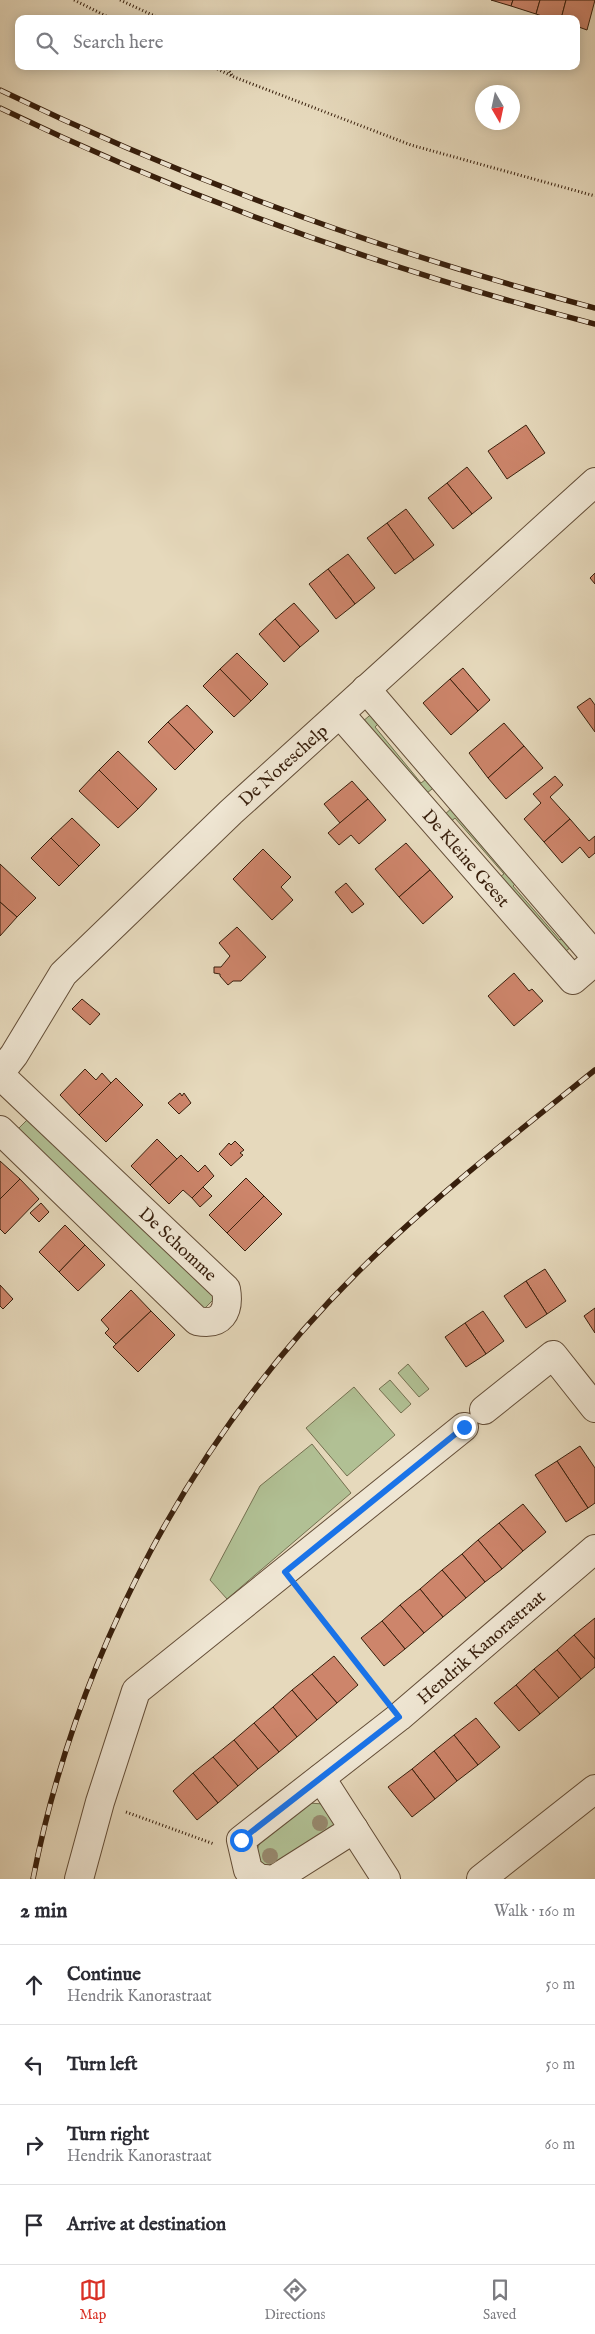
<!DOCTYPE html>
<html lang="en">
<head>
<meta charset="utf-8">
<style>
	body { margin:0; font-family:"IM FELL English",serif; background:#f2f2f3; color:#2b2b33 }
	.compass { position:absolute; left:475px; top:85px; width:45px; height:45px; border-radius:50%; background:#fff; box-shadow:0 2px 12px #0003; rotate:171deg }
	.stop { position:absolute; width:15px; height:15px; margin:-11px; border:4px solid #1a73e8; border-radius:50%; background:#fff }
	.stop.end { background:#1a73e8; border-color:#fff; box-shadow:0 1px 5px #0008 }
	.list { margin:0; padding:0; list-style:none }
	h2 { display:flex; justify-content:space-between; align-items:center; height:65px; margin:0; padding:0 20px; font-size:21px }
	h2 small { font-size:16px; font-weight:400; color:#7c7c81 }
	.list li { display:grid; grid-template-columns:32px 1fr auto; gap:15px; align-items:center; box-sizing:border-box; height:80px; padding:0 20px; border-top:1px solid #e1e1e2 }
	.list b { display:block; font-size:19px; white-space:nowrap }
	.list p { margin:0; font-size:16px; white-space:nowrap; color:#7c7c81 }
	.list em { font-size:16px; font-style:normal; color:#7c7c81 }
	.icon { flex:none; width:28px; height:28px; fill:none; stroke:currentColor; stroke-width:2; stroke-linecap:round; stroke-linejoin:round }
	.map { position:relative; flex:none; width:595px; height:1879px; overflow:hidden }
	.search { position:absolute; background:#fff; box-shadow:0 2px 12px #0003; left:15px; right:15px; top:15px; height:55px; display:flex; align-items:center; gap:12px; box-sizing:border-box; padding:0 18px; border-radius:10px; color:#7c7c81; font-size:19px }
	.sheet { height:385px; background:#fff }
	nav { display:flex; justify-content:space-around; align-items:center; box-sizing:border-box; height:70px; border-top:1px solid #e1e1e2; background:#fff; font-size:14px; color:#7c7c81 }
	nav a { display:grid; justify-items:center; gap:2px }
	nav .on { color:#d93025 }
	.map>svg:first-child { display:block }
</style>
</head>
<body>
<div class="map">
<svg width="595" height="1879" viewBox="0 0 595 1879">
	<rect width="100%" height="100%" fill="#e6d9bc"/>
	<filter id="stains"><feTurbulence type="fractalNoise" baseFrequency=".004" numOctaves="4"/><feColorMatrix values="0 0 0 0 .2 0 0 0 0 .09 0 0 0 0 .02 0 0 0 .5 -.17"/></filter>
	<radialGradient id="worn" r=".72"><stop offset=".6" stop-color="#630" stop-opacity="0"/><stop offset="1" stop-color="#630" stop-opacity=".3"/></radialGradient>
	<g fill="#b1c094" stroke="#747050">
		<path d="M375,711L382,720L375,727L421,783L429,777L436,786L423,796L362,722Z"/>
		<path d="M455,805L519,880L513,886L560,940L567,935L575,944L562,954L497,879L504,874L455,818L449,823L442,817Z"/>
		<path d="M31,1116L215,1298L202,1311L18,1129Z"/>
		<path d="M408,1364L429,1389L419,1397L398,1373Z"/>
		<path d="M390,1380L411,1404L401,1413L379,1389Z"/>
		<path d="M354,1387L395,1435L347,1476L306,1428Z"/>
		<path d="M312,1444L351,1493L227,1599L210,1580L260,1486Z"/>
		<path d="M308,1803L324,1804L335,1821L334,1826L276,1870C264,1866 251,1858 260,1843Z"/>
	</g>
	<g fill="#cd856b" stroke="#381f0c">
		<path d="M491,0H513L511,6Z"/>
		<path d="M513,0H540L536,14L511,6Z"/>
		<path d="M540,0H566L561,19H551L536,14Z"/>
		<path d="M566,0H595L587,30L576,26V19H561Z"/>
		<path d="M526,425L545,453L507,479L488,451Z"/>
		<path d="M467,467L492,498L472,514L447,483Z"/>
		<path d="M447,483L472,514L453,529L428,498Z"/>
		<path d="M406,509L434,545L414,560L387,523Z"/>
		<path d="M387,523L414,560L395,574L367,538Z"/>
		<path d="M348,554L375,588L355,604L328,569Z"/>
		<path d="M328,569L355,604L336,619L309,584Z"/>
		<path d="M595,573V584L590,578Z"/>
		<path d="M294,603L319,631L300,647L275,619Z"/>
		<path d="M275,619L300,647L284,662L259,634Z"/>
		<path d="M237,653L268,684L251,701L220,669Z"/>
		<path d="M463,668L490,700L478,711L450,679Z"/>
		<path d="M220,669L251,701L234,717L203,686Z"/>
		<path d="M450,679L478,711L451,735L423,703Z"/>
		<path d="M590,698L595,705V732L577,707Z"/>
		<path d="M187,705L213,732L195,750L168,722Z"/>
		<path d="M168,722L195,750L175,770L148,742Z"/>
		<path d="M504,723L524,746L488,778L469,753Z"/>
		<path d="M524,746L543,768L506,799L488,778Z"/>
		<path d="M118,751L157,789L138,809L99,770Z"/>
		<path d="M99,770L138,809L118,828L79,791Z"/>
		<path d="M555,776L563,785L550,797L570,819L544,842L524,819L541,803L533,794Z"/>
		<path d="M352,781L368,799L340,823L324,804Z"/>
		<path d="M368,799L386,820L359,844L351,835L339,845L328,833Z"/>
		<path d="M72,818L100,845L79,866L51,838Z"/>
		<path d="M570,819L589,841L595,836V853L589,858L580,847L562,863L544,842Z"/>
		<path d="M51,838L79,866L59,886L31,858Z"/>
		<path d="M406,843L430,870L399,897L375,869Z"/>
		<path d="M263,849L291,877L281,887L293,900L272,920L233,879Z"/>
		<path d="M0,864L36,898L17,917L0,902Z"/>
		<path d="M430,870L453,897L423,924L399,897Z"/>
		<path d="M346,883L364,904L352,913L335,892Z"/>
		<path d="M0,902L17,917L0,936Z"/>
		<path d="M237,927L266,957L241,981H233L228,985L220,976V974L214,973V967H221L230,956L219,943Z"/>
		<path d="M514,973L529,991L532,989L543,1001L514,1026L488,996Z"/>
		<path d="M82,999L100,1014L90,1025L72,1009Z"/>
		<path d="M85,1069L96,1080L102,1073L111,1083L79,1115L60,1095Z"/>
		<path d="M116,1078L143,1105L106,1142L79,1115Z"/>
		<path d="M180,1093L182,1096L184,1093L191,1103L179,1114L168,1103Z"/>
		<path d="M157,1139L177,1159L150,1185L131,1166Z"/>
		<path d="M235,1141L244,1150L240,1153L243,1155L231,1166L219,1154L229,1143L231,1145Z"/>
		<path d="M181,1155L198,1172L205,1165L214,1176L192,1198L183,1190L169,1204L150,1185Z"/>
		<path d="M0,1161L20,1179L0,1199Z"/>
		<path d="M246,1178L264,1196L227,1233L209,1215Z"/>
		<path d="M20,1179L39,1199L5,1234L0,1229V1199Z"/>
		<path d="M203,1187L212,1196L200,1207L192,1198Z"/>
		<path d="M264,1196L282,1214L245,1251L227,1233Z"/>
		<path d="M41,1203L49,1212L39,1222L30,1213Z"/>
		<path d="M65,1225L85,1245L59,1272L39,1252Z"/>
		<path d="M85,1245L105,1265L78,1291L59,1272Z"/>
		<path d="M545,1269L566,1301L547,1314L526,1281Z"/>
		<path d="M526,1281L547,1314L526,1328L504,1296Z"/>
		<path d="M0,1285L13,1299L3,1309L0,1306Z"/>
		<path d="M131,1290L151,1311L116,1344L105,1333L109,1329L101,1320Z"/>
		<path d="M595,1308V1333L584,1316Z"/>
		<path d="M151,1311L175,1335L138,1372L113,1347Z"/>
		<path d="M483,1311L504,1341L486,1354L465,1323Z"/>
		<path d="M465,1323L486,1354L466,1367L445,1337Z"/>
		<path d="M580,1446L595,1468V1503L588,1508L557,1461Z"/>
		<path d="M557,1461L588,1508L566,1522L535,1475Z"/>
		<path d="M523,1504L546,1532L523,1551L499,1523Z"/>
		<path d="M499,1523L523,1551L502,1569L478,1540Z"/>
		<path d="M478,1540L502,1569L485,1582L462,1554Z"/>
		<path d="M462,1554L485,1582L466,1598L442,1570Z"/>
		<path d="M442,1570L466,1598L443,1617L420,1589Z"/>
		<path d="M420,1589L443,1617L424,1633L400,1605Z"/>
		<path d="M400,1605L424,1633L405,1649L382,1621Z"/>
		<path d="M595,1618V1659L574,1635Z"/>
		<path d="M382,1621L405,1649L384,1666L361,1638Z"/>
		<path d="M574,1635L595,1659V1667L581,1679L557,1650Z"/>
		<path d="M557,1650L581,1679L559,1698L534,1669Z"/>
		<path d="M334,1656L358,1685L337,1703L312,1674Z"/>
		<path d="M534,1669L559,1698L540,1714L516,1685Z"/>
		<path d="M312,1674L337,1703L317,1720L292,1690Z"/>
		<path d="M516,1685L540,1714L519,1731L494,1703Z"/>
		<path d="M292,1690L317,1720L297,1737L273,1707Z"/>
		<path d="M273,1707L297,1737L279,1752L254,1723Z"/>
		<path d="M476,1718L500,1747L478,1765L454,1735Z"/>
		<path d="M254,1723L279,1752L258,1769L234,1740Z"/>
		<path d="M454,1735L478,1765L457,1781L434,1751Z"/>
		<path d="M234,1740L258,1769L238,1786L213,1757Z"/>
		<path d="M434,1751L457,1781L435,1799L412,1769Z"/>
		<path d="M213,1757L238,1786L218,1803L193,1773Z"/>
		<path d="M412,1769L435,1799L412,1817L388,1787Z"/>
		<path d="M193,1773L218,1803L197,1820L173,1791Z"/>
	</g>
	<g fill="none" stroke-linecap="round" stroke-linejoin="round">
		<defs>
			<g id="street">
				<path d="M366,689L595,956"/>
				<path d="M340,714L573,980L595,961"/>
				<path d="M0,1073L14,1055L63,974L231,812L595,482"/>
				<path d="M0,1075L226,1289C230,1312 221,1326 197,1321L0,1130"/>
				<path d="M484,1410L553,1355L595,1408"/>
				<path d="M321,1778L386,1879"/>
				<path d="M79,1879L100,1802L136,1691L464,1427"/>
				<path d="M266,1879H260L248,1870L241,1840L399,1717L595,1549"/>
				<path d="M275,1879L354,1829"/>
				<path d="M481,1879L595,1789"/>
			</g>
		</defs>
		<use href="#street" stroke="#644e38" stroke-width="30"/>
		<g stroke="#381f0c" stroke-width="3" stroke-dasharray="1 2.5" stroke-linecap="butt">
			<path d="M74,0L112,19"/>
			<path d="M120,0L161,19"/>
			<path d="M211,66L234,77L411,145L595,196"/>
			<path d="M225,66L232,75"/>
			<path d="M301,1592L382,1695"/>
			<path d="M126,1812L214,1844"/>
		</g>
		<use href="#street" stroke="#efe6d3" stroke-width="28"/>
		<defs>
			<g id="rail">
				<path d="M0,90C190,182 391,254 595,308"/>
				<path d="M0,108C190,200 391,271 595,324"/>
				<path d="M33,1879C77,1653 193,1436 356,1274C430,1200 513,1136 595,1070"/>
			</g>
		</defs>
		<use href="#rail" stroke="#381f0c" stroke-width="5.5"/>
		<use href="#rail" stroke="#efe6d3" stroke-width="4" stroke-dasharray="11" stroke-linecap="butt"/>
	</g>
	<g fill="#97896e">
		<circle cx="320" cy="1823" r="8"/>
		<circle cx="270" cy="1856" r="8"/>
	</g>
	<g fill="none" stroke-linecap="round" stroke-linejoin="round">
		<path stroke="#1a73e8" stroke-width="6" d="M241,1840L399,1717L285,1572L464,1427"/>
	</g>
	<g text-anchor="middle" stroke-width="4" stroke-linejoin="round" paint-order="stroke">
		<g font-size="18" fill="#381f0c" stroke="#efe6d3">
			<text transform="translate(283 765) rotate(-42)" y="6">De Noteschelp</text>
			<text transform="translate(466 858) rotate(49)" y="6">De Kleine Geest</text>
			<text transform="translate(178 1244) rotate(43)" y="6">De Schomme</text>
			<text transform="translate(481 1647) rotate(-41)" y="6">Hendrik Kanorastraat</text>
		</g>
	</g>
	<rect width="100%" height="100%" filter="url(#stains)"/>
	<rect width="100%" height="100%" fill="url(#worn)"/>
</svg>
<svg class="compass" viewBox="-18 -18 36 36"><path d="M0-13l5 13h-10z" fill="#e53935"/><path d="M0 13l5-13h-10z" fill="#7c7c81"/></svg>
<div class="stop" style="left:241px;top:1840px"></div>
<div class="stop end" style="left:464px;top:1427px"></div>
<div class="search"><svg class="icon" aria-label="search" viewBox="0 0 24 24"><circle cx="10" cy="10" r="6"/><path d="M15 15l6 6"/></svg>Search here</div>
</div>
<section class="sheet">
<h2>2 min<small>Walk · 160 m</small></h2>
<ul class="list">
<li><svg class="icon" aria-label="ahead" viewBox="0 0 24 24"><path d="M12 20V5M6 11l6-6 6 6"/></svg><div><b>Continue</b><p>Hendrik Kanorastraat</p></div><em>50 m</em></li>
<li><svg class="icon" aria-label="left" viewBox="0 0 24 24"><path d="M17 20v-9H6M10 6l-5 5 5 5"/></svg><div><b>Turn left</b></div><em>50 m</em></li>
<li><svg class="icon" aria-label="right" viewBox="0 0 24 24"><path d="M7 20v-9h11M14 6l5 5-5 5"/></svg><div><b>Turn right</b><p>Hendrik Kanorastraat</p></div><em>60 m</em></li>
<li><svg class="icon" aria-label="arrive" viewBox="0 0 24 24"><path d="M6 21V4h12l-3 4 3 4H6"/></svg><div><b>Arrive at destination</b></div></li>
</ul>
</section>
<nav>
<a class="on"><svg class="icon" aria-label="map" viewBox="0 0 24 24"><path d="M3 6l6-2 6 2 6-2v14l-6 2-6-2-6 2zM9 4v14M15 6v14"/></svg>Map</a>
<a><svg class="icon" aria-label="directions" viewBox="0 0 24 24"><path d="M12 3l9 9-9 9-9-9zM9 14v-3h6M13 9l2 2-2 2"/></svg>Directions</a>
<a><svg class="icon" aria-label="saved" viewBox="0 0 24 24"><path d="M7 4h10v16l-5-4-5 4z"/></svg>Saved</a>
</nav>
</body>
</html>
